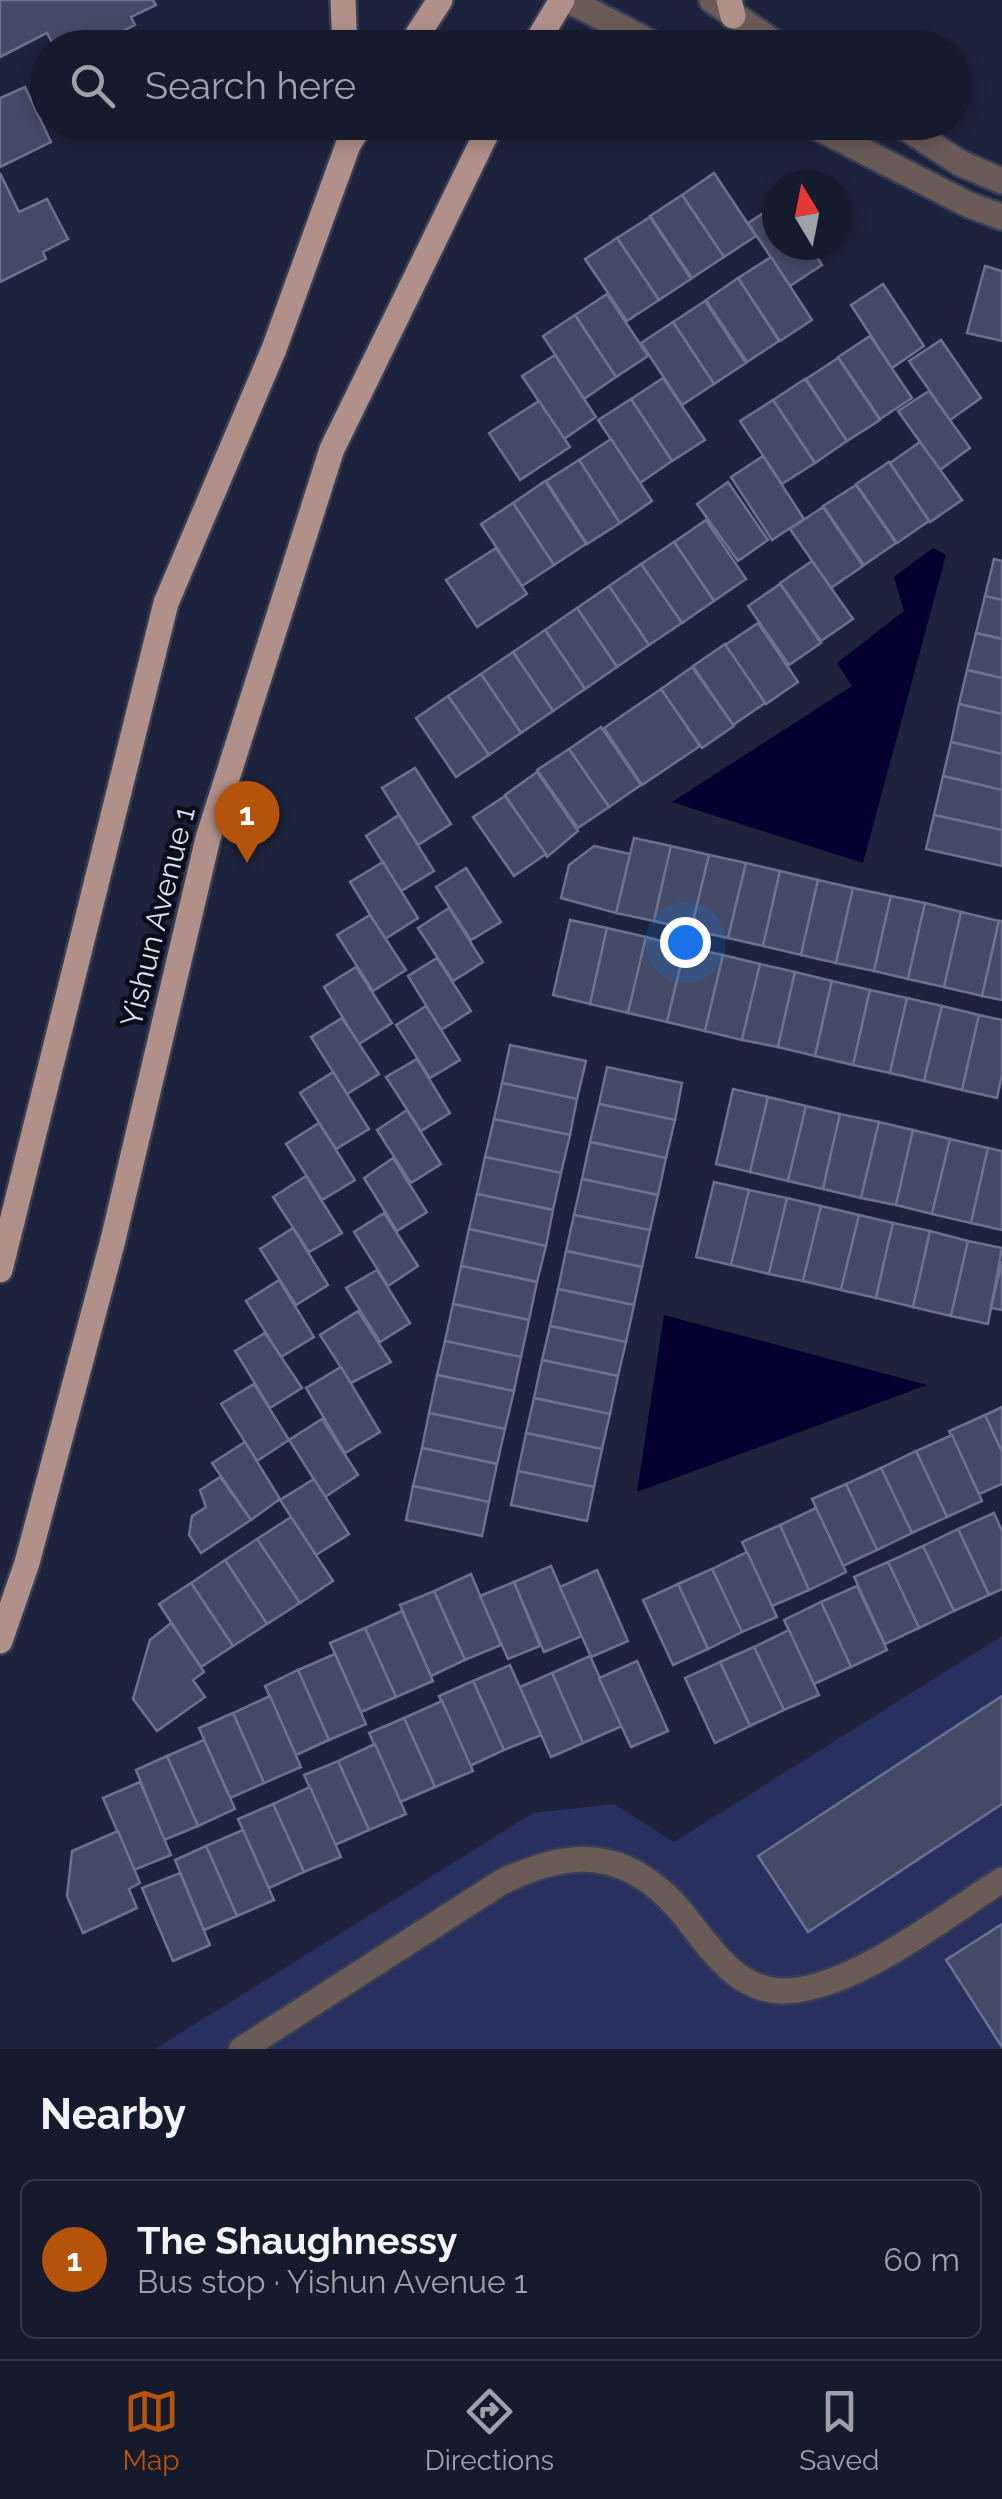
<!DOCTYPE html>
<html lang="en">
<head>
<meta charset="utf-8">
<style>
	body { margin:0; font-family:Raleway,sans-serif; background:#232739; color:#f1f3f6 }
	.compass { position:absolute; left:762px; top:170px; width:90px; height:90px; border-radius:50%; background:#161a2d; box-shadow:0 5px 15px #0003; rotate:350deg }
	.you { position:absolute; left:685px; top:942px; width:35px; height:35px; margin:-25px; border:8px solid #fff; border-radius:50%; background:#1a73e8; box-shadow:0 0 0 15px #1a73e833 }
	.badge { display:grid; place-items:center; width:65px; height:65px; border-radius:50%; background:#b45309; color:#fff; font-size:32px; font-weight:700 }
	.pin { position:absolute; translate:-50% -82px; filter:drop-shadow(0 2px 5px #0008) }
	.pin::after { content:''; position:absolute; top:52px; width:35px; height:30px; background:inherit; clip-path:polygon(0 0,100% 0,50% 100%) }
	.list { margin:0; padding:0; list-style:none }
	h2 { display:flex; justify-content:space-between; align-items:center; height:130px; margin:0; padding:0 40px; font-size:42px }
	h2 small { font-size:32px; font-weight:400; color:#9ea1aa }
	.list li { display:grid; grid-template-columns:65px 1fr auto; gap:30px; align-items:center; box-sizing:border-box; height:160px; margin:0 20px 20px; padding:0 20px; border:2px solid #353849; border-radius:15px }
	.list b { display:block; font-size:38px; white-space:nowrap }
	.list p { margin:0; font-size:32px; white-space:nowrap; color:#9ea1aa }
	.list em { font-size:32px; font-style:normal; color:#9ea1aa }
	.icon { flex:none; width:55px; height:55px; fill:none; stroke:currentColor; stroke-width:2; stroke-linecap:round; stroke-linejoin:round }
	.map { position:relative; flex:none; width:1002px; height:2049px; overflow:hidden }
	.search { position:absolute; background:#161a2d; box-shadow:0 5px 15px #0003; left:30px; right:30px; top:30px; height:110px; display:flex; align-items:center; gap:25px; box-sizing:border-box; padding:0 35px; border-radius:55px; color:#9ea1aa; font-size:38px }
	.sheet { height:310px; background:#161a2d }
	nav { display:flex; justify-content:space-around; align-items:center; box-sizing:border-box; height:140px; border-top:2px solid #353849; background:#161a2d; font-size:28px; color:#9ea1aa }
	nav a { display:grid; justify-items:center; gap:5px }
	nav .on { color:#b45309 }
	.map>svg:first-child { display:block }
</style>
</head>
<body>
<div class="map">
<svg width="1002" height="2049" viewBox="0 0 1002 2049">
	<rect width="100%" height="100%" fill="#1d233c"/>
	<path fill="#27305e" d="M1002,1636V2049H155L533,1813L614,1804L674,1842Z"/>
	<g fill="#040131">
		<path d="M933,548L946,555L863,863L672,802L852,686L837,663L904,611L894,577Z"/>
		<path d="M664,1315L927,1385L637,1492Z"/>
	</g>
	<g fill="#434a66" stroke="#697290" stroke-width="2.5">
		<path d="M0,0H153L156,5L131,17L135,25L88,48H79L77,44L55,48L47,33L0,57Z"/>
		<path d="M25,87L51,142L0,167V98Z"/>
		<path d="M0,173L19,212L47,199L68,239L43,252L46,259L0,282Z"/>
		<path d="M714,173L756,236L724,257L682,195Z"/>
		<path d="M682,195L724,257L692,278L650,216Z"/>
		<path d="M777,204V245H809L822,265L790,286L748,223Z"/>
		<path d="M650,217L691,279L659,300L617,238Z"/>
		<path d="M617,238L659,300L627,321L585,259Z"/>
		<path d="M771,257L812,320L780,341L738,278Z"/>
		<path d="M985,266L1002,271V341L967,333Z"/>
		<path d="M738,278L779,341L747,362L706,300Z"/>
		<path d="M883,284L924,346L892,368L851,305Z"/>
		<path d="M607,294L648,356L616,377L575,315Z"/>
		<path d="M705,301L746,363L714,384L673,322Z"/>
		<path d="M575,315L616,377L584,399L543,336Z"/>
		<path d="M673,322L714,384L682,405L641,343Z"/>
		<path d="M870,336L912,398L880,419L838,357Z"/>
		<path d="M941,340L981,398L950,420L909,361Z"/>
		<path d="M555,355L596,417L564,439L522,376Z"/>
		<path d="M838,358L880,420L847,441L806,379Z"/>
		<path d="M663,378L705,440L672,461L631,399Z"/>
		<path d="M805,379L847,441L815,463L773,400Z"/>
		<path d="M929,391L970,448L940,470L898,411Z"/>
		<path d="M631,399L672,461L640,483L598,420Z"/>
		<path d="M773,400L815,463L782,484L740,421Z"/>
		<path d="M539,401L570,447L520,480L489,433Z"/>
		<path d="M611,439L652,501L620,523L579,460Z"/>
		<path d="M920,442L962,500L930,522L890,463Z"/>
		<path d="M763,456L804,519L772,540L731,477Z"/>
		<path d="M579,460L620,523L587,544L546,481Z"/>
		<path d="M889,462L929,521L897,543L856,484Z"/>
		<path d="M545,481L586,544L554,565L513,503Z"/>
		<path d="M728,482L768,540L738,561L697,504Z"/>
		<path d="M856,485L896,543L864,565L823,506Z"/>
		<path d="M513,503L554,565L522,586L481,524Z"/>
		<path d="M823,507L863,566L831,588L790,529Z"/>
		<path d="M706,520L746,579L714,601L674,542Z"/>
		<path d="M674,542L714,601L682,623L641,564Z"/>
		<path d="M496,548L527,594L477,627L446,580Z"/>
		<path d="M994,559L1002,561V600L985,596Z"/>
		<path d="M812,561L853,619L821,641L780,583Z"/>
		<path d="M641,564L682,623L649,645L609,586Z"/>
		<path d="M780,584L821,643L789,665L748,606Z"/>
		<path d="M609,586L649,645L617,667L577,608Z"/>
		<path d="M985,596L1002,600V639L976,633Z"/>
		<path d="M577,608L617,667L585,689L545,630Z"/>
		<path d="M758,623L798,682L766,704L725,645Z"/>
		<path d="M545,630L585,689L553,711L513,652Z"/>
		<path d="M976,633L1002,639V678L967,670Z"/>
		<path d="M725,644L765,703L733,725L693,666Z"/>
		<path d="M513,652L553,711L521,733L481,674Z"/>
		<path d="M692,667L734,726L702,748L661,689Z"/>
		<path d="M967,670L1002,678V714L959,704Z"/>
		<path d="M481,674L521,733L489,755L448,696Z"/>
		<path d="M661,689L700,746L642,785L604,728Z"/>
		<path d="M448,696L489,755L456,777L416,718Z"/>
		<path d="M959,704L1002,714V754L951,742Z"/>
		<path d="M601,727L641,785L609,807L569,749Z"/>
		<path d="M951,742L1002,754V790L943,776Z"/>
		<path d="M569,749L609,807L578,828L537,770Z"/>
		<path d="M415,768L451,824L418,845L382,788Z"/>
		<path d="M537,772L578,831L547,857L505,795Z"/>
		<path d="M943,776L1002,790V830L934,815Z"/>
		<path d="M505,796L546,854L514,876L473,817Z"/>
		<path d="M399,815L434,871L401,891L366,836Z"/>
		<path d="M934,815L1002,830V866L926,849Z"/>
		<path d="M634,838L671,846L654,921L616,913Z"/>
		<path d="M594,846L630,854L616,913L561,898L569,865Z"/>
		<path d="M671,846L709,855L691,930L654,921Z"/>
		<path d="M709,855L746,863L728,938L691,930Z"/>
		<path d="M383,862L418,918L385,939L350,882Z"/>
		<path d="M746,863L780,871L763,946L728,938Z"/>
		<path d="M466,868L501,922L471,940L436,887Z"/>
		<path d="M780,871L818,880L801,955L763,946Z"/>
		<path d="M818,880L853,888L836,963L801,955Z"/>
		<path d="M853,888L891,896L874,971L836,963Z"/>
		<path d="M891,896L925,903L908,979L874,971Z"/>
		<path d="M925,903L961,912L944,987L908,979Z"/>
		<path d="M449,908L483,962L453,981L418,928Z"/>
		<path d="M961,912L999,921L982,996L944,987Z"/>
		<path d="M370,915L406,970L373,991L337,935Z"/>
		<path d="M570,920L607,928L590,1004L553,995Z"/>
		<path d="M999,921H1002V1000L982,996Z"/>
		<path d="M607,928L646,937L628,1013L590,1004Z"/>
		<path d="M646,937L685,947L667,1022L628,1013Z"/>
		<path d="M685,947L723,955L705,1031L667,1022Z"/>
		<path d="M723,955L760,964L742,1040L705,1031Z"/>
		<path d="M437,958L471,1011L441,1030L408,976Z"/>
		<path d="M760,964L795,972L778,1047L742,1040Z"/>
		<path d="M356,967L392,1023L359,1044L324,987Z"/>
		<path d="M795,972L832,981L815,1056L778,1047Z"/>
		<path d="M832,981L870,990L853,1065L815,1056Z"/>
		<path d="M870,990L907,998L890,1073L853,1065Z"/>
		<path d="M907,998L942,1006L924,1081L890,1073Z"/>
		<path d="M426,1006L460,1060L430,1078L396,1025Z"/>
		<path d="M942,1006L979,1015L962,1090L924,1081Z"/>
		<path d="M979,1015L1002,1020V1075L997,1098L962,1090Z"/>
		<path d="M342,1018L379,1074L347,1094L311,1037Z"/>
		<path d="M510,1045L586,1061L577,1099L502,1083Z"/>
		<path d="M417,1059L450,1113L421,1131L386,1077Z"/>
		<path d="M607,1067L682,1083L675,1120L599,1104Z"/>
		<path d="M333,1072L369,1129L336,1149L300,1093Z"/>
		<path d="M502,1083L577,1099L570,1135L494,1119Z"/>
		<path d="M733,1089L768,1097L750,1172L716,1164Z"/>
		<path d="M768,1097L806,1106L788,1181L750,1172Z"/>
		<path d="M599,1104L675,1120L666,1158L590,1142Z"/>
		<path d="M806,1106L840,1114L823,1189L788,1181Z"/>
		<path d="M407,1110L441,1164L411,1183L377,1130Z"/>
		<path d="M840,1114L879,1122L861,1198L823,1189Z"/>
		<path d="M494,1119L570,1135L561,1173L485,1157Z"/>
		<path d="M879,1122L913,1130L896,1205L861,1198Z"/>
		<path d="M319,1123L355,1180L322,1200L286,1144Z"/>
		<path d="M913,1130L950,1139L932,1214L896,1205Z"/>
		<path d="M950,1139L988,1148L971,1223L932,1214Z"/>
		<path d="M590,1142L666,1158L658,1195L582,1179Z"/>
		<path d="M988,1148L1002,1151V1230L971,1223Z"/>
		<path d="M485,1157L561,1173L553,1210L477,1194Z"/>
		<path d="M393,1158L427,1212L397,1231L364,1178Z"/>
		<path d="M306,1176L342,1233L309,1252L273,1197Z"/>
		<path d="M582,1179L658,1195L650,1230L574,1215Z"/>
		<path d="M714,1182L749,1190L731,1265L696,1257Z"/>
		<path d="M749,1190L787,1198L769,1274L731,1265Z"/>
		<path d="M477,1194L553,1210L546,1246L469,1229Z"/>
		<path d="M787,1198L821,1206L803,1281L769,1274Z"/>
		<path d="M821,1206L859,1215L841,1290L803,1281Z"/>
		<path d="M384,1213L418,1266L388,1286L354,1232Z"/>
		<path d="M574,1215L650,1230L642,1267L566,1251Z"/>
		<path d="M859,1215L893,1223L876,1298L841,1290Z"/>
		<path d="M893,1223L930,1231L913,1307L876,1298Z"/>
		<path d="M293,1228L328,1285L296,1305L260,1249Z"/>
		<path d="M469,1229L546,1246L537,1282L461,1266Z"/>
		<path d="M930,1231L968,1241L951,1316L913,1307Z"/>
		<path d="M968,1241L1002,1248L988,1324L951,1316Z"/>
		<path d="M566,1251L642,1267L634,1305L558,1289Z"/>
		<path d="M1002,1261V1310L991,1308Z"/>
		<path d="M461,1266L537,1282L529,1320L453,1304Z"/>
		<path d="M377,1270L410,1323L380,1342L346,1288Z"/>
		<path d="M279,1280L314,1337L281,1357L246,1301Z"/>
		<path d="M558,1289L634,1305L626,1342L550,1326Z"/>
		<path d="M453,1304L529,1320L521,1357L445,1341Z"/>
		<path d="M358,1311L391,1362L351,1383L320,1335Z"/>
		<path d="M550,1326L626,1342L618,1376L542,1360Z"/>
		<path d="M265,1333L302,1388L270,1408L235,1351Z"/>
		<path d="M445,1341L521,1357L514,1391L437,1375Z"/>
		<path d="M542,1360L618,1376L610,1414L534,1398Z"/>
		<path d="M341,1367L380,1432L345,1453L306,1388Z"/>
		<path d="M437,1375L514,1391L505,1429L429,1413Z"/>
		<path d="M254,1384L289,1440L257,1461L221,1404Z"/>
		<path d="M534,1398L610,1414L602,1449L526,1433Z"/>
		<path d="M1002,1407V1452L985,1415Z"/>
		<path d="M429,1413L505,1429L497,1464L422,1448Z"/>
		<path d="M985,1415L1002,1452V1484L979,1494L949,1431Z"/>
		<path d="M322,1419L358,1475L325,1497L289,1440Z"/>
		<path d="M526,1433L602,1449L594,1487L518,1471Z"/>
		<path d="M952,1435L982,1501L947,1517L916,1451Z"/>
		<path d="M245,1442L280,1499L251,1520L212,1463Z"/>
		<path d="M422,1448L497,1464L489,1502L413,1486Z"/>
		<path d="M916,1451L947,1517L912,1533L881,1468Z"/>
		<path d="M881,1468L912,1533L877,1550L846,1484Z"/>
		<path d="M518,1471L594,1487L587,1521L511,1505Z"/>
		<path d="M220,1477L251,1520L201,1553L189,1535L192,1516L206,1507L200,1490Z"/>
		<path d="M314,1479L349,1534L316,1555L280,1500Z"/>
		<path d="M846,1484L877,1550L843,1566L812,1499Z"/>
		<path d="M413,1486L489,1502L482,1536L406,1520Z"/>
		<path d="M816,1508L846,1572L809,1590L780,1525Z"/>
		<path d="M994,1513L1002,1531V1589L989,1595L958,1529Z"/>
		<path d="M291,1517L333,1581L300,1603L257,1539Z"/>
		<path d="M780,1525L809,1590L772,1606L742,1542Z"/>
		<path d="M958,1529L989,1595L954,1611L923,1546Z"/>
		<path d="M257,1539L300,1603L267,1624L225,1560Z"/>
		<path d="M923,1546L954,1611L919,1628L888,1562Z"/>
		<path d="M747,1552L777,1617L742,1632L712,1569Z"/>
		<path d="M225,1560L267,1624L233,1646L191,1583Z"/>
		<path d="M888,1562L919,1628L885,1644L854,1577Z"/>
		<path d="M551,1566L582,1636L544,1652L514,1582Z"/>
		<path d="M712,1569L742,1632L708,1649L678,1584Z"/>
		<path d="M597,1570L628,1641L591,1657L560,1587Z"/>
		<path d="M471,1574L501,1645L465,1660L434,1591Z"/>
		<path d="M514,1582L540,1646L508,1659L480,1596Z"/>
		<path d="M191,1583L233,1646L201,1667L159,1604Z"/>
		<path d="M678,1584L708,1649L673,1665L643,1600Z"/>
		<path d="M857,1586L887,1650L851,1667L821,1602Z"/>
		<path d="M434,1591L465,1660L431,1676L400,1605Z"/>
		<path d="M821,1602L851,1667L814,1684L784,1620Z"/>
		<path d="M402,1611L433,1681L396,1697L365,1628Z"/>
		<path d="M171,1623L204,1672L193,1680L205,1697L157,1731L133,1699L150,1640Z"/>
		<path d="M365,1628L396,1697L361,1712L330,1643Z"/>
		<path d="M789,1630L819,1695L784,1710L754,1647Z"/>
		<path d="M754,1647L784,1710L750,1726L720,1662Z"/>
		<path d="M335,1654L366,1724L329,1740L298,1670Z"/>
		<path d="M590,1656L622,1726L583,1743L552,1673Z"/>
		<path d="M637,1661L668,1731L631,1747L599,1678Z"/>
		<path d="M720,1662L750,1726L715,1743L685,1678Z"/>
		<path d="M510,1665L541,1735L504,1750L473,1681Z"/>
		<path d="M298,1670L329,1740L296,1755L265,1686Z"/>
		<path d="M552,1673L583,1743L551,1757L520,1687Z"/>
		<path d="M473,1681L504,1750L470,1766L439,1696Z"/>
		<path d="M270,1696L301,1767L264,1783L233,1713Z"/>
		<path d="M1002,1696V1804L808,1932L758,1856Z"/>
		<path d="M442,1701L473,1771L435,1787L404,1718Z"/>
		<path d="M233,1713L264,1783L230,1798L199,1728Z"/>
		<path d="M404,1718L435,1787L400,1802L369,1733Z"/>
		<path d="M204,1740L235,1809L198,1826L167,1756Z"/>
		<path d="M375,1744L406,1814L369,1830L338,1761Z"/>
		<path d="M167,1756L198,1826L164,1840L136,1770Z"/>
		<path d="M338,1761L369,1830L335,1845L304,1775Z"/>
		<path d="M140,1782L171,1855L134,1870L103,1798Z"/>
		<path d="M310,1787L341,1857L304,1872L273,1804Z"/>
		<path d="M273,1804L304,1872L269,1888L238,1819Z"/>
		<path d="M243,1830L274,1900L237,1916L206,1846Z"/>
		<path d="M118,1831L140,1883L129,1889L137,1908L83,1933L67,1896L72,1851Z"/>
		<path d="M206,1846L237,1916L204,1930L175,1860Z"/>
		<path d="M180,1873L210,1945L173,1961L142,1888Z"/>
		<path d="M1002,1924V2047L946,1960Z"/>
	</g>
	<g fill="none" stroke-linecap="round" stroke-linejoin="round">
		<defs>
			<path id="service" d="M242,2049L500,1883C568,1849 624,1847 678,1908C706,1941 731,1988 780,1991C848,1993 945,1916 1002,1880"/>
			<g id="minor">
				<path d="M568,0L661,48"/>
				<path d="M712,0L782,48"/>
				<path d="M807,122L969,205L1002,217"/>
				<path d="M897,122L960,163L1002,181"/>
			</g>
			<g id="primary">
				<path d="M343,0L345,48"/>
				<path d="M729,0L733,16"/>
				<path d="M409,48L440,0"/>
				<path d="M533,48L562,0"/>
				<path d="M0,1270L166,603L274,349L348,145L362,122"/>
				<path d="M0,1641L27,1563L113,1240L208,838L332,449L492,122"/>
			</g>
		</defs>
		<use href="#service" stroke="#383e56" stroke-width="30"/>
		<use href="#minor" stroke="#383e56" stroke-width="30"/>
		<use href="#primary" stroke="#383e56" stroke-width="30"/>
		<use href="#service" stroke="#6a5b57" stroke-width="25"/>
		<use href="#minor" stroke="#6a5b57" stroke-width="25"/>
		<use href="#primary" stroke="#b09088" stroke-width="25"/>
	</g>
	<g text-anchor="middle" stroke-width="9" stroke-linejoin="round" paint-order="stroke">
		<g font-size="30" fill="#dde2f3" stroke="#0b0e19">
			<text transform="translate(158 917) rotate(-76)" y="10">Yishun Avenue 1</text>
		</g>
	</g>
</svg>
<svg class="compass" viewBox="-18 -18 36 36"><path d="M0-13l5 13h-10z" fill="#e53935"/><path d="M0 13l5-13h-10z" fill="#9ea1aa"/></svg>
<div class="you"></div>
<div class="pin badge" style="left:247px;top:863px">1</div>
<div class="search"><svg class="icon" aria-label="search" viewBox="0 0 24 24"><circle cx="10" cy="10" r="6"/><path d="M15 15l6 6"/></svg>Search here</div>
</div>
<section class="sheet">
<h2>Nearby<small></small></h2>
<ul class="list">
<li><span class="badge">1</span><div><b>The Shaughnessy</b><p>Bus stop · Yishun Avenue 1</p></div><em>60 m</em></li>
</ul>
</section>
<nav>
<a class="on"><svg class="icon" aria-label="map" viewBox="0 0 24 24"><path d="M3 6l6-2 6 2 6-2v14l-6 2-6-2-6 2zM9 4v14M15 6v14"/></svg>Map</a>
<a><svg class="icon" aria-label="directions" viewBox="0 0 24 24"><path d="M12 3l9 9-9 9-9-9zM9 14v-3h6M13 9l2 2-2 2"/></svg>Directions</a>
<a><svg class="icon" aria-label="saved" viewBox="0 0 24 24"><path d="M7 4h10v16l-5-4-5 4z"/></svg>Saved</a>
</nav>
</body>
</html>
